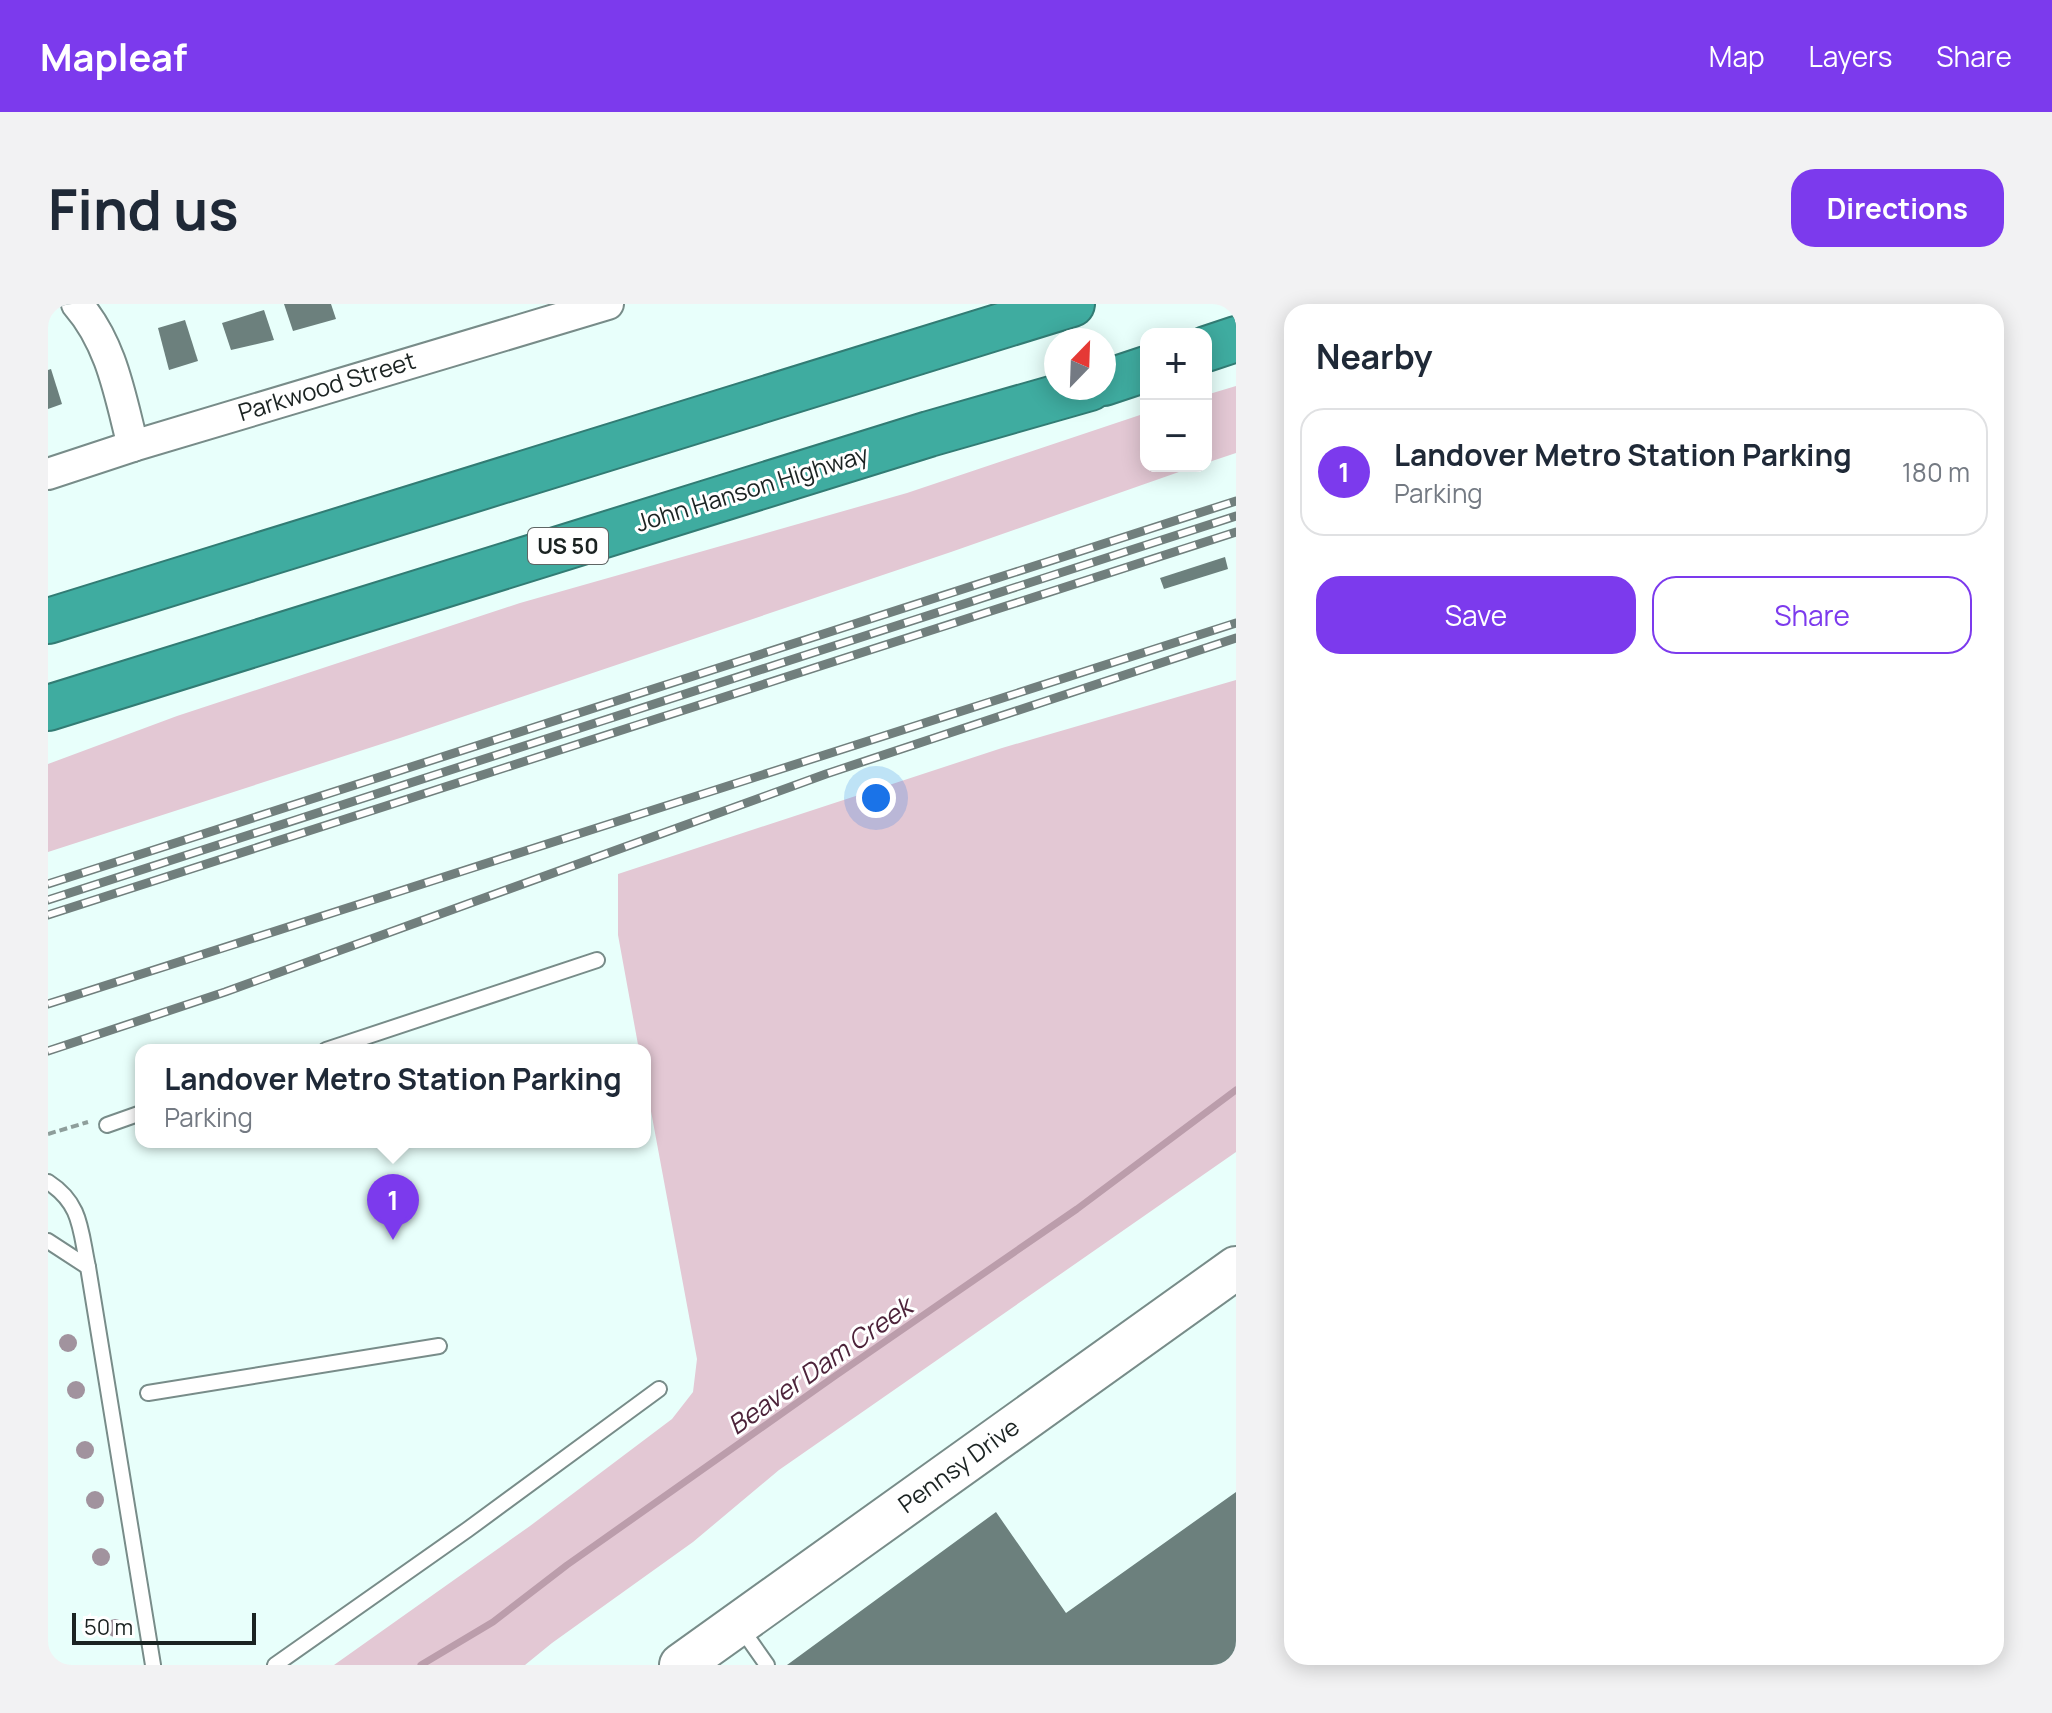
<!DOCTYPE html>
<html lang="en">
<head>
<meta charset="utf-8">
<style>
	body { margin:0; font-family:Manrope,sans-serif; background:#f2f2f3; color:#1f2937 }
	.controls { position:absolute; right:24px; top:24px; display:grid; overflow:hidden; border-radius:16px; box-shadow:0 4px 20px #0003 }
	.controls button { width:72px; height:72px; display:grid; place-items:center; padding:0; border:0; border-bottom:2px solid #e0e1e3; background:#fff; color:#1f2937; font:40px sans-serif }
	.compass { position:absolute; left:996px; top:24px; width:72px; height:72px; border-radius:50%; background:#fff; box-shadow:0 4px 20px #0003; rotate:23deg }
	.scale { position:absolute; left:24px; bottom:20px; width:184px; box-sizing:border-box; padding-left:8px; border:4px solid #1b2322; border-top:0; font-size:22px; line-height:28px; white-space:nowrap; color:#1b2322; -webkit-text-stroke:6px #fff; paint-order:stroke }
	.you { position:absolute; left:828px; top:494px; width:28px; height:28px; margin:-20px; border:6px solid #fff; border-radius:50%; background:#1a73e8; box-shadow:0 0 0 12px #1a73e833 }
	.badge { display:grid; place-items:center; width:52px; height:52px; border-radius:50%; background:#7c3aed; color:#fff; font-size:26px; font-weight:700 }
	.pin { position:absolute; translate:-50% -66px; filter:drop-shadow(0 2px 4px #0008) }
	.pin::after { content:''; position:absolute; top:42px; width:28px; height:24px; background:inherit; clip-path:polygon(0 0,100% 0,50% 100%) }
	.popup { position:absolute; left:87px; top:740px; width:516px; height:104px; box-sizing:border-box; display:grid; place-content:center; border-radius:16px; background:#fff; filter:drop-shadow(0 2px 6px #0005); font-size:26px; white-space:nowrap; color:#747a83 }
	.popup b { font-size:30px; color:#1f2937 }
	.popup::after { content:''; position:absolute; left:50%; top:100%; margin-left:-16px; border:16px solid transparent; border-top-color:#fff }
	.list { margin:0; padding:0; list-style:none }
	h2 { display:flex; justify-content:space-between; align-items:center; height:104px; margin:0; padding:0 32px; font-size:34px }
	h2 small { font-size:26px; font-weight:400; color:#747a83 }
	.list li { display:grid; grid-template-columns:52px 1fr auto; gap:24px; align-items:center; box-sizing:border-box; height:128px; margin:0 16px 16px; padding:0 16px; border:2px solid #e0e1e3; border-radius:24px }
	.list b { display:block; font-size:30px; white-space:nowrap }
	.list p { margin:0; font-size:26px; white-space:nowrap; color:#747a83 }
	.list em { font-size:26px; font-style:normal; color:#747a83 }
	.actions { display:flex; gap:16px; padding:24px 32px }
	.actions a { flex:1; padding:18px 0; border:2px solid #7c3aed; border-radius:24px; text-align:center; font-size:28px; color:#7c3aed }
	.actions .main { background:#7c3aed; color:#fff }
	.map { position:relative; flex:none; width:1188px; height:1361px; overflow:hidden; border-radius:24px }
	header { display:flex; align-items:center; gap:48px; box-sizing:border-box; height:112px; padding:0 40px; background:#7c3aed; color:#fff }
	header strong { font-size:38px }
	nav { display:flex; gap:44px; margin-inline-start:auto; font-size:28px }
	.intro { display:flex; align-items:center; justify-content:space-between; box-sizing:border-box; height:192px; padding:0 48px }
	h1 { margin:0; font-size:56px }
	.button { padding:20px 36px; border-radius:24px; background:#7c3aed; color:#fff; font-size:28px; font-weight:700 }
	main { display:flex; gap:48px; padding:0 48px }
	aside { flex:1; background:#fff; border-radius:24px; box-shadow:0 4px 20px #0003 }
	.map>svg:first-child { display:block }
</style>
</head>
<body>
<header>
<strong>Mapleaf</strong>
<nav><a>Map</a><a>Layers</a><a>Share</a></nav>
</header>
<div class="intro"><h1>Find us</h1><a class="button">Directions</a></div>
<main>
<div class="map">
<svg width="1188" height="1361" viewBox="0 0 1188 1361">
	<rect width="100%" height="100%" fill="#e8fffb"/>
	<g fill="#e3c8d4">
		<path d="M1188,82V149L1158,159V91Z"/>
		<path d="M1098,109V162H1148L903,248L352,434L0,548V460L129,412L472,299L859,189Z"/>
		<path d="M1188,376V848L731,1166L645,1238L504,1339L477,1361H286L482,1222L624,1115L645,1088L649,1055L597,775V746H591L570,631V570L954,444Z"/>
	</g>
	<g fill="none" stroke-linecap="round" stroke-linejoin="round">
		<path stroke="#bb9dab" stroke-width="7" d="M373,1361L445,1318L519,1261L787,1072L1029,905L1188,786"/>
	</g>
	<g fill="#6c807d">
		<path d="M236,0H283L288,15L245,27Z"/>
		<path d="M216,6L226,36L183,46L174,19Z"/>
		<path d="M137,16L150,57L121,66L110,24Z"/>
		<path d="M3,65L14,100L0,105V66Z"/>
		<path d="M1177,253L1180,265L1116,285L1112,274Z"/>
		<path d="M1188,1188V1361H739L948,1208L1018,1309Z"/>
	</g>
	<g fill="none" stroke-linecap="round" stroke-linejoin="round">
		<defs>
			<g id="service">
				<path d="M278,746L549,656"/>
				<path d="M59,821L93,809"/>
				<path d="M0,878C34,900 32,926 40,963L105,1361"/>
				<path d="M0,937L40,963"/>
				<path d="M100,1089L391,1042"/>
				<path d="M693,1324L719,1361"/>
				<path d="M227,1361L419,1226L611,1085"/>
			</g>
			<g id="minor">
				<path d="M29,0C64,40 72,92 85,142"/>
				<path d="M0,170L85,142L560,0"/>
			</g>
			<path id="secondary" d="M633,1361L1188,964"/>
			<g id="motorway">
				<path d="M1158,45L1188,35"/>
				<path d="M1056,79L1098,65"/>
				<path d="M0,317L1024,0"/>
				<path d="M0,404L881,130L1042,84"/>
			</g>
		</defs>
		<use href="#service" stroke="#788c89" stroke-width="18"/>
		<use href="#minor" stroke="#788c89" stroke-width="34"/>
		<use href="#secondary" stroke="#788c89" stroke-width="46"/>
		<use href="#motorway" stroke="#327c74" stroke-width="48"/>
		<path stroke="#8e9e9b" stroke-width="4" stroke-dasharray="8 4" stroke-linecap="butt" d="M0,830L40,818"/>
		<use href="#service" stroke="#fff" stroke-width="14"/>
		<use href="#minor" stroke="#fff" stroke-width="30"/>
		<use href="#secondary" stroke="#fff" stroke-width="42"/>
		<use href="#motorway" stroke="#3faca0" stroke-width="44"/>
		<defs>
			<g id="rail">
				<path d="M0,580L1188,197"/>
				<path d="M0,596L1188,212"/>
				<path d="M0,611L1188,228"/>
				<path d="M0,700L1188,319"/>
				<path d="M0,747L177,688L778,470L1188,334"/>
			</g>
		</defs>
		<use href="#rail" stroke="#717f7d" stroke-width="9"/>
		<use href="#rail" stroke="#fff" stroke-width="6" stroke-dasharray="18" stroke-linecap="butt"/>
	</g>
	<g fill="#a1939e">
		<circle cx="20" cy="1039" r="9"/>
		<circle cx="28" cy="1086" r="9"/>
		<circle cx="37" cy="1146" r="9"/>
		<circle cx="47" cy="1196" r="9"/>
		<circle cx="53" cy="1253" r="9"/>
		<circle cx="67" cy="1324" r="9"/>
	</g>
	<g text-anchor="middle" stroke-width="6" stroke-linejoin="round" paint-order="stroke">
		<rect fill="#fff" stroke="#5f6564" stroke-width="2" x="480" y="224" width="80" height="36" rx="6"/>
		<g font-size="22" font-weight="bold" fill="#1b2322">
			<text x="520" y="250">US 50</text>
		</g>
		<g font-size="24" fill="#1b2322" stroke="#fff">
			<text transform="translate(279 83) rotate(-17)" y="8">Parkwood Street</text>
			<text transform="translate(704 185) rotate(-17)" y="8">John Hanson Highway</text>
			<text transform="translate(911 1162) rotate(-36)" y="8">Pennsy Drive</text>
		</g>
		<g font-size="26" font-style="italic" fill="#4d233a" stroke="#fff">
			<text transform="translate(772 1062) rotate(-35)" y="9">Beaver Dam Creek</text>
		</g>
	</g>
</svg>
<div class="controls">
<button>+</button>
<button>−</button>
</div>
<svg class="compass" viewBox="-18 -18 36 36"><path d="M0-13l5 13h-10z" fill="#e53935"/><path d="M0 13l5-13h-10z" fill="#747a83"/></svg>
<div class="scale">50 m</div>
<div class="you"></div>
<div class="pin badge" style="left:345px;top:936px">1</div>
<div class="popup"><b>Landover Metro Station Parking</b>Parking</div>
</div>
<aside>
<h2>Nearby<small></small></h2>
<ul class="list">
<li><span class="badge">1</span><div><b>Landover Metro Station Parking</b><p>Parking</p></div><em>180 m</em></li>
</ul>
<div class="actions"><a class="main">Save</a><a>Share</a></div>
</aside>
</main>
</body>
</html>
